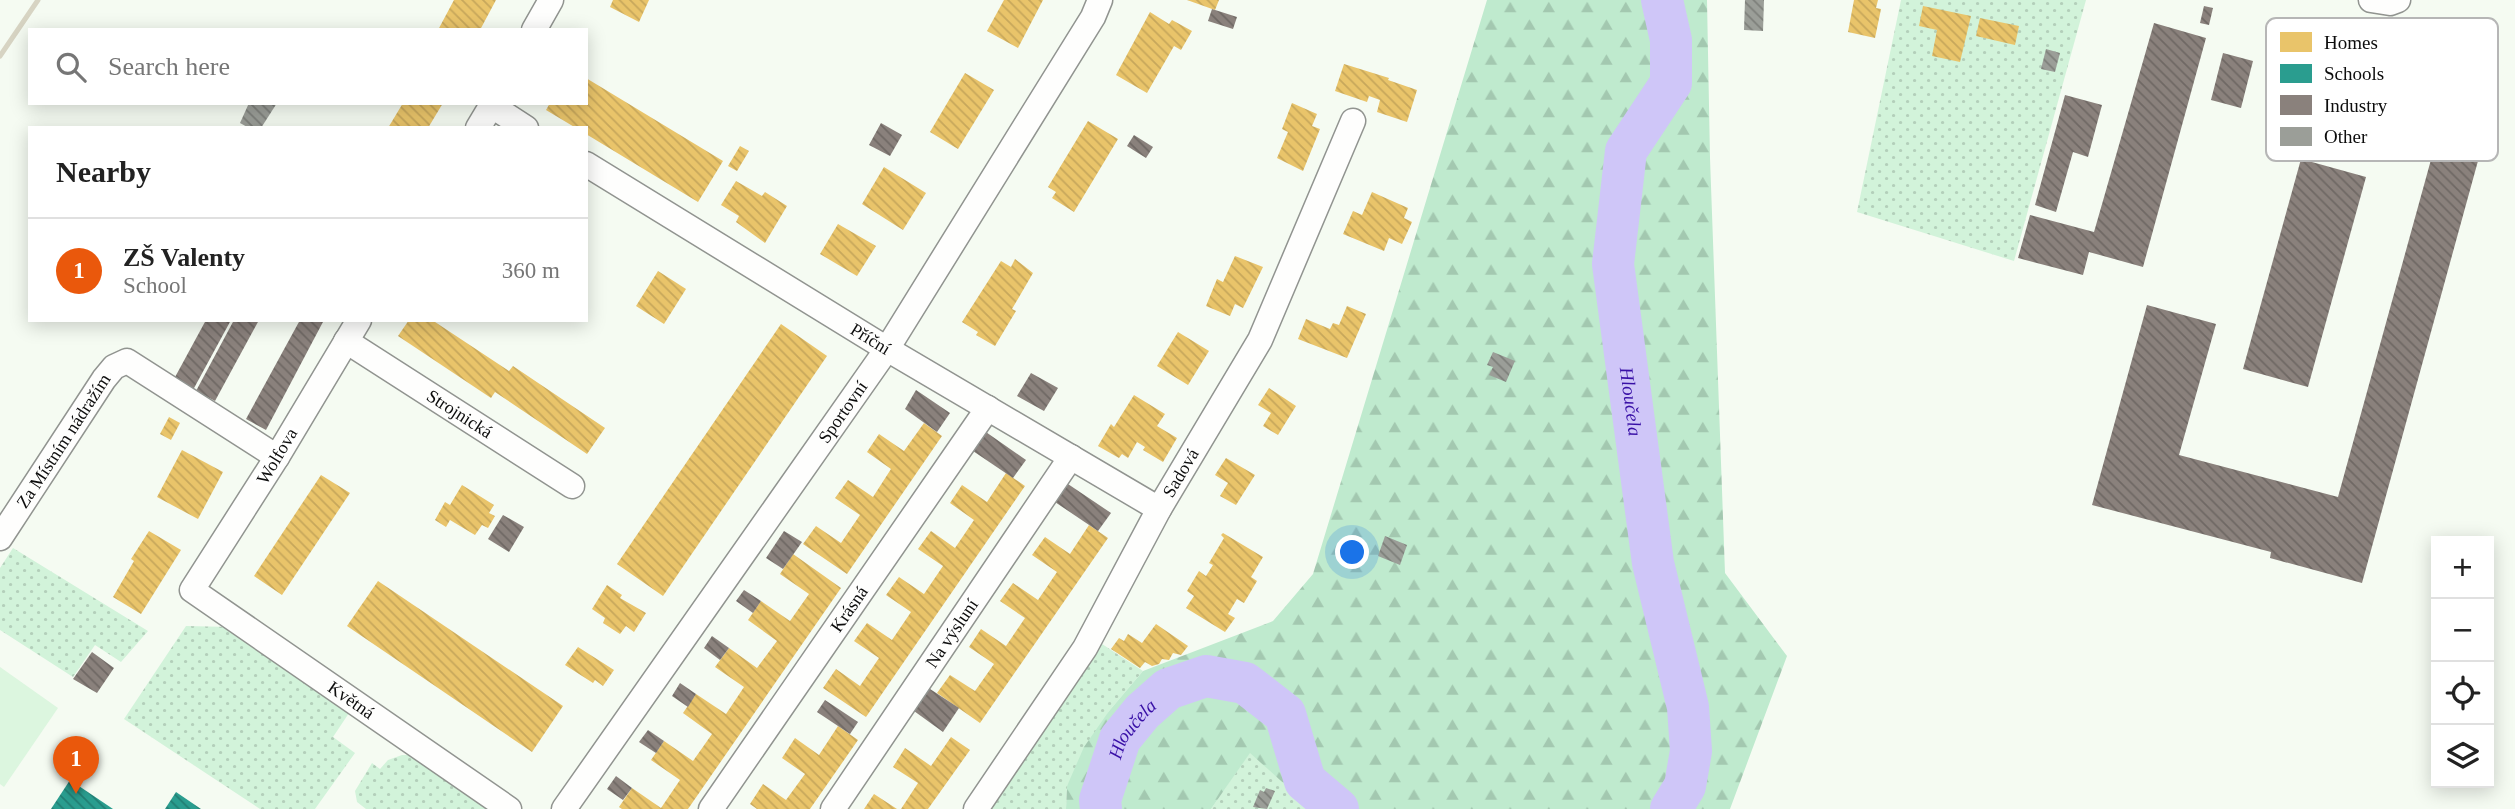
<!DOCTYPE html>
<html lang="en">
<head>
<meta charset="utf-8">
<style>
	body { margin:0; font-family:Georgia,serif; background:#f6f6f6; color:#222 }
	.controls { position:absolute; right:21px; bottom:21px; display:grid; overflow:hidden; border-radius:0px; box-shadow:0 4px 18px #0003 }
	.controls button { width:63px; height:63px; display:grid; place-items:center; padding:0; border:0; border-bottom:2px solid #e0e0e0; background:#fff; color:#222; font:35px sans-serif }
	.you { position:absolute; left:1353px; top:553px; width:24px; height:24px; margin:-18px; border:5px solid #fff; border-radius:50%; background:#1a73e8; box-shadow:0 0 0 10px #1a73e833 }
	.badge { display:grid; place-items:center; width:46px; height:46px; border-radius:50%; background:#ea580c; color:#fff; font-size:23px; font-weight:700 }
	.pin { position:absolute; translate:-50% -58px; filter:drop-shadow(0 2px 4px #0008) }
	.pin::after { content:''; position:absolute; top:37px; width:24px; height:21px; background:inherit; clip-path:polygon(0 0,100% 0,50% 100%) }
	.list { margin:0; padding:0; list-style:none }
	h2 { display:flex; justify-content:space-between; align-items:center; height:91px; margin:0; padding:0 28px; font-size:30px }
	h2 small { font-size:23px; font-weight:400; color:#767676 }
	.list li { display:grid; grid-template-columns:46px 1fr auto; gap:21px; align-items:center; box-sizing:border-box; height:105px; padding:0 28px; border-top:2px solid #e0e0e0 }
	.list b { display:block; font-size:26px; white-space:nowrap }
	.list p { margin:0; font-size:23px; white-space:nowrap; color:#767676 }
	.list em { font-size:23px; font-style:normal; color:#767676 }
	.icon { flex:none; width:38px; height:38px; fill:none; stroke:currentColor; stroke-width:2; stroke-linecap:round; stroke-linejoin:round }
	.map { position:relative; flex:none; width:2515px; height:809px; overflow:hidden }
	.search { position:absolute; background:#fff; box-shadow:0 4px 18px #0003; left:28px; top:28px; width:560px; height:77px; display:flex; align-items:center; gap:18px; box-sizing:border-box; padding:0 24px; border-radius:0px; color:#767676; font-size:26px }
	.panel { position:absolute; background:#fff; box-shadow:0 4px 18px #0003; left:28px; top:126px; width:560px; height:196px; border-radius:0px }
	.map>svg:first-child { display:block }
</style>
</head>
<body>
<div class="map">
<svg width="2515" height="809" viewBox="0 0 2515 809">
	<defs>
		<pattern id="grass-dots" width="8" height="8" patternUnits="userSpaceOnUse" patternTransform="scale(1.75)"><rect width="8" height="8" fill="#d2f3da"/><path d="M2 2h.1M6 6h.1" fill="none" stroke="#b3cfba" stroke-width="1.8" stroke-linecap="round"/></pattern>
		<pattern id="forest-firs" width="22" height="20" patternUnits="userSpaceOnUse" patternTransform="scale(1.75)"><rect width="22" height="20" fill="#bfeace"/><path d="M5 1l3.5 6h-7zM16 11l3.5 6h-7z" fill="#a3c8b0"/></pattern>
		<pattern id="homes-back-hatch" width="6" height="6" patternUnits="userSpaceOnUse" patternTransform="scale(1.75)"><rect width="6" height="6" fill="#e9c46a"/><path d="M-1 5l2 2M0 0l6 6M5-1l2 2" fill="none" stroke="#c7a75b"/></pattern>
		<pattern id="schools-back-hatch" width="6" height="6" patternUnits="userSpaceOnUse" patternTransform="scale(1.75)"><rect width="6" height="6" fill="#2a9d8f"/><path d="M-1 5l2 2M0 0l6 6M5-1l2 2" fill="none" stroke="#227e73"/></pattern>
		<pattern id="industry-back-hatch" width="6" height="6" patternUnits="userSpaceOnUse" patternTransform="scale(1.75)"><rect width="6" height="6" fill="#8a817c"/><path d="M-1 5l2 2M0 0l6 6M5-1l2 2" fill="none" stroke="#6f6864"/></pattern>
		<pattern id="building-back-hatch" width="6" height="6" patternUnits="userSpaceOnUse" patternTransform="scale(1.75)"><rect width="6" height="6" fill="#9b9e98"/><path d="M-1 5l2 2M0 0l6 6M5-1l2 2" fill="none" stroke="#7d7f7a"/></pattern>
	</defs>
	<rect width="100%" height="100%" fill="#f5fbf2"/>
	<g fill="url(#grass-dots)">
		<path d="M1901,0H2086L2014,261L1857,212Z"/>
		<path d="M13,548L148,631L121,662L95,645L73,677L0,630V568Z"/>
		<path d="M186,626L231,627L351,710L333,737L355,753L315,809H260L124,719Z"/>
		<path d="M1099,642L1143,671L1109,711L1067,786L1066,809H985Z"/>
		<path d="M1250,752L1312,809H1211Z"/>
		<path d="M402,755H418L500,809H366L357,802L355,791L372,763L380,769L388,760Z"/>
	</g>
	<path fill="url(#forest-firs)" d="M1487,0H1707L1710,158L1725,573L1787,656L1730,809H1312L1250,753L1211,809H1066L1067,786L1084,747L1109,711L1143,671L1273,621L1313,574Z"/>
	<path fill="#dcf6df" d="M0,667L58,708L4,787L0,784Z"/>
	<g fill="url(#homes-back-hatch)">
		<path d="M454,0H496L480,30H438Z"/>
		<path d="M613,0H649L639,22L610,7Z"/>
		<path d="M1004,0H1043L1018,48L987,31Z"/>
		<path d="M1187,0H1219L1215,10Z"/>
		<path d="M1854,0H1878L1876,8L1881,9L1875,38L1848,32Z"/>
		<path d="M1923,6L1971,16L1960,62L1932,56L1937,30L1919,26Z"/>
		<path d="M1150,12L1169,24L1172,20L1192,31L1181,50L1174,46L1147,93L1116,75Z"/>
		<path d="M1980,18L2019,26L2015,45L1976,36Z"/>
		<path d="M1344,64L1389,78L1388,80L1417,90L1407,122L1377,112L1380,100L1369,96L1367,102L1335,91Z"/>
		<path d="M965,73L994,90L958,149L930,132Z"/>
		<path d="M586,78L723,161L698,202L586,134V128H576L546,110L550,103H586Z"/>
		<path d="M403,103H443L428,128H388Z"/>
		<path d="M1292,103L1317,114L1312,126L1320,129L1303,171L1277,158L1288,132L1282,129Z"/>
		<path d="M1088,121L1118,139L1074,212L1052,198L1056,192L1048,187Z"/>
		<path d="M740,146L749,151L737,171L728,166Z"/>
		<path d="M884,167L926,193L903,230L862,204Z"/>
		<path d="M736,181L762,196L765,192L787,206L765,243L736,222L739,216L721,205Z"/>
		<path d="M1372,192L1408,208L1404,218L1412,222L1402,244L1389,238L1384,251L1343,234L1353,211L1362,215Z"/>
		<path d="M838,224L876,246L857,276L820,254Z"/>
		<path d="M1235,256L1263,267L1243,308L1235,304L1230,316L1206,306L1217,279L1223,282Z"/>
		<path d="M1015,259L1033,273L1012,309L1016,311L995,346L976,335L978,332L962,322L1001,261L1011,267Z"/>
		<path d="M658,271L686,289L664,324L636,306Z"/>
		<path d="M1347,306L1366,314L1347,358L1298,339L1306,319L1330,329L1333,323L1339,325Z"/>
		<path d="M409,320H432L509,371L513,366L605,428L587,454L495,392L491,398L398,336Z"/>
		<path d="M781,324L827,356L663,596L617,564Z"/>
		<path d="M1178,332L1209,351L1188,385L1157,366Z"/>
		<path d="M1269,388L1296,406L1278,435L1263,426L1271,413L1258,405Z"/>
		<path d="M1134,395L1165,414L1157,426L1177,438L1163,462L1143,450L1145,447L1137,442L1128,458L1122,454L1119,458L1098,446L1111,424L1114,427Z"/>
		<path d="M169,417L180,423L171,440L160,434Z"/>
		<path d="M924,423L942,436L847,574L803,544L816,526L841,543L860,515L835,498L848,480L873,497L891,469L867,452L879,434L904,451Z"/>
		<path d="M182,450L223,472L198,519L157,497Z"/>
		<path d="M1226,458L1255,475L1236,505L1220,496L1228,483L1215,475Z"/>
		<path d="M1006,473L1025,486L866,717L823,688L836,669L860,686L879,658L854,641L867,623L892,640L911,612L886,595L899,577L924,594L943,566L918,549L931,531L955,548L974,520L950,503L962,485L987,502Z"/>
		<path d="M321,475L350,493L282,595L254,576Z"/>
		<path d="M462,485L494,505L489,513L495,516L488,528L482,525L475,535L450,520L446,527L435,520L445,502L450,505Z"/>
		<path d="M1089,525L1108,538L980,723L937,693L950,675L975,691L994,664L969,647L981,629L1006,646L1025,618L1000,601L1013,583L1038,600L1057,572L1032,555L1045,537L1070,554Z"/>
		<path d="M149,531L181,550L141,614L113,597L134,561L131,559Z"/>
		<path d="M1223,533L1263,557L1251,577L1257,581L1244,603L1237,599L1228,614L1235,618L1225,632L1186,608L1194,596L1187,591L1199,571L1206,576L1213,565L1209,563L1224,538L1221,535Z"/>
		<path d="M793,554L841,588L688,809H622L619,807L632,788L661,808L680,780L651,760L664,741L693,761L712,734L683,713L696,694L726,714L744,687L715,667L729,648L757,668L777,641L748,620L761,601L790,621L809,594L780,574Z"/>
		<path d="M378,581L563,706L532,752L347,626Z"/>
		<path d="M607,585L622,595L620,598L646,613L634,632L626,626L620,634L603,623L605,618L592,609Z"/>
		<path d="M1156,624L1188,646L1181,655L1173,653L1169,660L1162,659L1159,664L1152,666L1145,662L1140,668L1111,649L1119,638L1124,641L1128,634L1142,643Z"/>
		<path d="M578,647L614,670L603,686L595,680L593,683L565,665Z"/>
		<path d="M838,726L858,740L810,809H757L750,804L763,784L786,800L805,774L782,758L795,738L819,755Z"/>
		<path d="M951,737L970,750L928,809H901L918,783L893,767L905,748L931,766Z"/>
		<path d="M874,794L897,809H864Z"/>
	</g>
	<g fill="url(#schools-back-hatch)">
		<path d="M70,780L113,809H51Z"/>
		<path d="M176,792L201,809H165Z"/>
	</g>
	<g fill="url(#industry-back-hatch)">
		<path d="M2204,6L2213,8L2209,25L2200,23Z"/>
		<path d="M1212,9L1237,17L1233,29L1208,21Z"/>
		<path d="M2154,23L2206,38L2143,267L2089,252L2083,275L2018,258L2030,215L2094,232Z"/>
		<path d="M2223,53L2253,61L2241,108L2211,100Z"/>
		<path d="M2065,95L2102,105L2088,157L2073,152L2056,212L2035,205Z"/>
		<path d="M2448,98L2492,110L2362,583L2270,558L2271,552L2092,505L2147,305L2216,324L2179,455L2338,497Z"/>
		<path d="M881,123L902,135L890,156L869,145Z"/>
		<path d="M1134,135L1153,147L1146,158L1127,146Z"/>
		<path d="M2301,159L2366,177L2308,387L2243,369Z"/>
		<path d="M206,320H231L193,390L174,379Z"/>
		<path d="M234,320H259L215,401L196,391Z"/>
		<path d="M300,320H324L266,430L246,419Z"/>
		<path d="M1031,373L1058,388L1044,411L1017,396Z"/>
		<path d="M916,390L950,413L937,432L905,409Z"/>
		<path d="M983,430L1026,460L1013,478L970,449Z"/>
		<path d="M1065,482L1111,513L1098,531L1052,500Z"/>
		<path d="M503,515L524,527L509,552L488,539Z"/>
		<path d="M784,531L802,542L783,569L766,558Z"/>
		<path d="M744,590L761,601L753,613L736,601Z"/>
		<path d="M712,636L729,648L720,660L704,648Z"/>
		<path d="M92,652L114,668L97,693L73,679Z"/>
		<path d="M680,683L696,694L688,707L672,696Z"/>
		<path d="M927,687L959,708L943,732L914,711Z"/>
		<path d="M825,700L858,722L850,734L817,712Z"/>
		<path d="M648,730L664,741L656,753L639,742Z"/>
		<path d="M616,776L632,788L623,800L607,789Z"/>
	</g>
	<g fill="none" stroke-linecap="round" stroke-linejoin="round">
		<g stroke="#cfc6f8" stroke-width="42">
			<path id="s1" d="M1662,0L1671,40V83L1626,151L1613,264L1653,563L1688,707L1691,751L1685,786L1671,809"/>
			<path id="s2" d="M1101,809L1100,800L1120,739L1142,712L1168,689L1206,676L1245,683L1285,714L1305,781L1338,809"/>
		</g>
	</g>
	<g fill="url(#building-back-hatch)">
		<path d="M1745,0H1764L1763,31L1744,30Z"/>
		<path d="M2046,49L2060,53L2055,72L2041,69Z"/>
		<path d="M249,103H277L261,128H249L240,123Z"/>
		<path d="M1493,352L1515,361L1506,382L1489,375L1493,367L1487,365Z"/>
		<path d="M1385,536L1407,545L1400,565L1378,556Z"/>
		<path d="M1266,788L1275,791L1267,809L1253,807L1260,790L1264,792Z"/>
	</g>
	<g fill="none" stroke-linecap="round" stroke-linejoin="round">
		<defs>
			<g id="minor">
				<path d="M2371,0L2390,3L2398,0"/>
				<path d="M534,30L551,0"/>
				<path d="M492,106L526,128"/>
				<path d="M478,128L493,103"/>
				<path id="s3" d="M586,164L887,349L1159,509"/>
				<path id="s4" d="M359,320L277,457L192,590L509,809"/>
				<path id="s5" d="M346,341L572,486"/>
				<path id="s6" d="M0,538L104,379L114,367L127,361L277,457"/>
				<path id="s7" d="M564,809L887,349L1093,17L1100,0"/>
				<path id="s8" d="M711,809L988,408"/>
				<path id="s9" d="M833,809L1071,457"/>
				<path id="s10" d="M976,809L1085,648L1159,509L1260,340L1353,121"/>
			</g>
		</defs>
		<use href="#minor" stroke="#919490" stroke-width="27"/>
		<use href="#minor" stroke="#fefefd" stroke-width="24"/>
		<path stroke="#d7d4c3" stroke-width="5" d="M0,56L38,0"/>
	</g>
	<g text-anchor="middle" stroke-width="7" stroke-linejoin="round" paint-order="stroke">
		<g font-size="18" fill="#0d0d0d" stroke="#fff">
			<text dy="6" stroke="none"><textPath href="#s3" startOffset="334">Příční</textPath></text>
			<text dy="6" stroke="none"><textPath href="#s7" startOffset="485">Sportovní</textPath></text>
			<text dy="6" stroke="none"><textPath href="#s5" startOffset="135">Strojnická</textPath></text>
			<text dy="6" stroke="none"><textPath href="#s6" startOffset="116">Za Místním nádražím</textPath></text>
			<text transform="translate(277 456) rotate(-59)" y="6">Wolfova</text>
			<text dy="6" stroke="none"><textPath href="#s10" startOffset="394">Sadová</textPath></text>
			<text dy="6" stroke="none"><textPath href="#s8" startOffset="243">Krásná</textPath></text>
			<text dy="6" stroke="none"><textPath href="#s9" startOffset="212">Na výsluní</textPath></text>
			<text dy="6" stroke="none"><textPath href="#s4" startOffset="511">Květná</textPath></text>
		</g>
		<g font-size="19" font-style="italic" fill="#380fa6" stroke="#fff">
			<text dy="7" stroke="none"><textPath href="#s1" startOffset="418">Hloučela</textPath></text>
			<text dy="7" stroke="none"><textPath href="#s2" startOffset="88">Hloučela</textPath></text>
		</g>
	</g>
	<rect x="2266" y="18" width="232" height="143" rx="10" fill="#fff" stroke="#b6b6b6" stroke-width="2"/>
	<rect x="2280" y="32" width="32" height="20" fill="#e9c46a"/>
	<rect x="2280" y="64" width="32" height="19" fill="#2a9d8f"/>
	<rect x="2280" y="95" width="32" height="20" fill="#8a817c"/>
	<rect x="2280" y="127" width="32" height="19" fill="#9b9e98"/>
	<g font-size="19" fill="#0d0d0d">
		<text x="2324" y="49">Homes</text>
		<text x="2324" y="80">Schools</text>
		<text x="2324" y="112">Industry</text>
		<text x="2324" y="143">Other</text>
	</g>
</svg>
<div class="controls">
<button>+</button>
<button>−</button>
<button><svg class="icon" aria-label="locate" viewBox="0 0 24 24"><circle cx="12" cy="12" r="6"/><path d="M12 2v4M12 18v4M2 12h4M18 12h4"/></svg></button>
<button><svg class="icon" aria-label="layers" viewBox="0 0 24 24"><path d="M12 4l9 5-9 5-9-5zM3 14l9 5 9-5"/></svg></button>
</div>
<div class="you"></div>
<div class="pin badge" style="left:76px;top:794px">1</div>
<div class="search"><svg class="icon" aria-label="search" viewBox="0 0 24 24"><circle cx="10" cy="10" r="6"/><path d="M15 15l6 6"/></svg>Search here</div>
<section class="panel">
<h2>Nearby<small></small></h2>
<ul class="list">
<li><span class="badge">1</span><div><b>ZŠ Valenty</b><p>School</p></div><em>360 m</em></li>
</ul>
</section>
</div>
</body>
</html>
